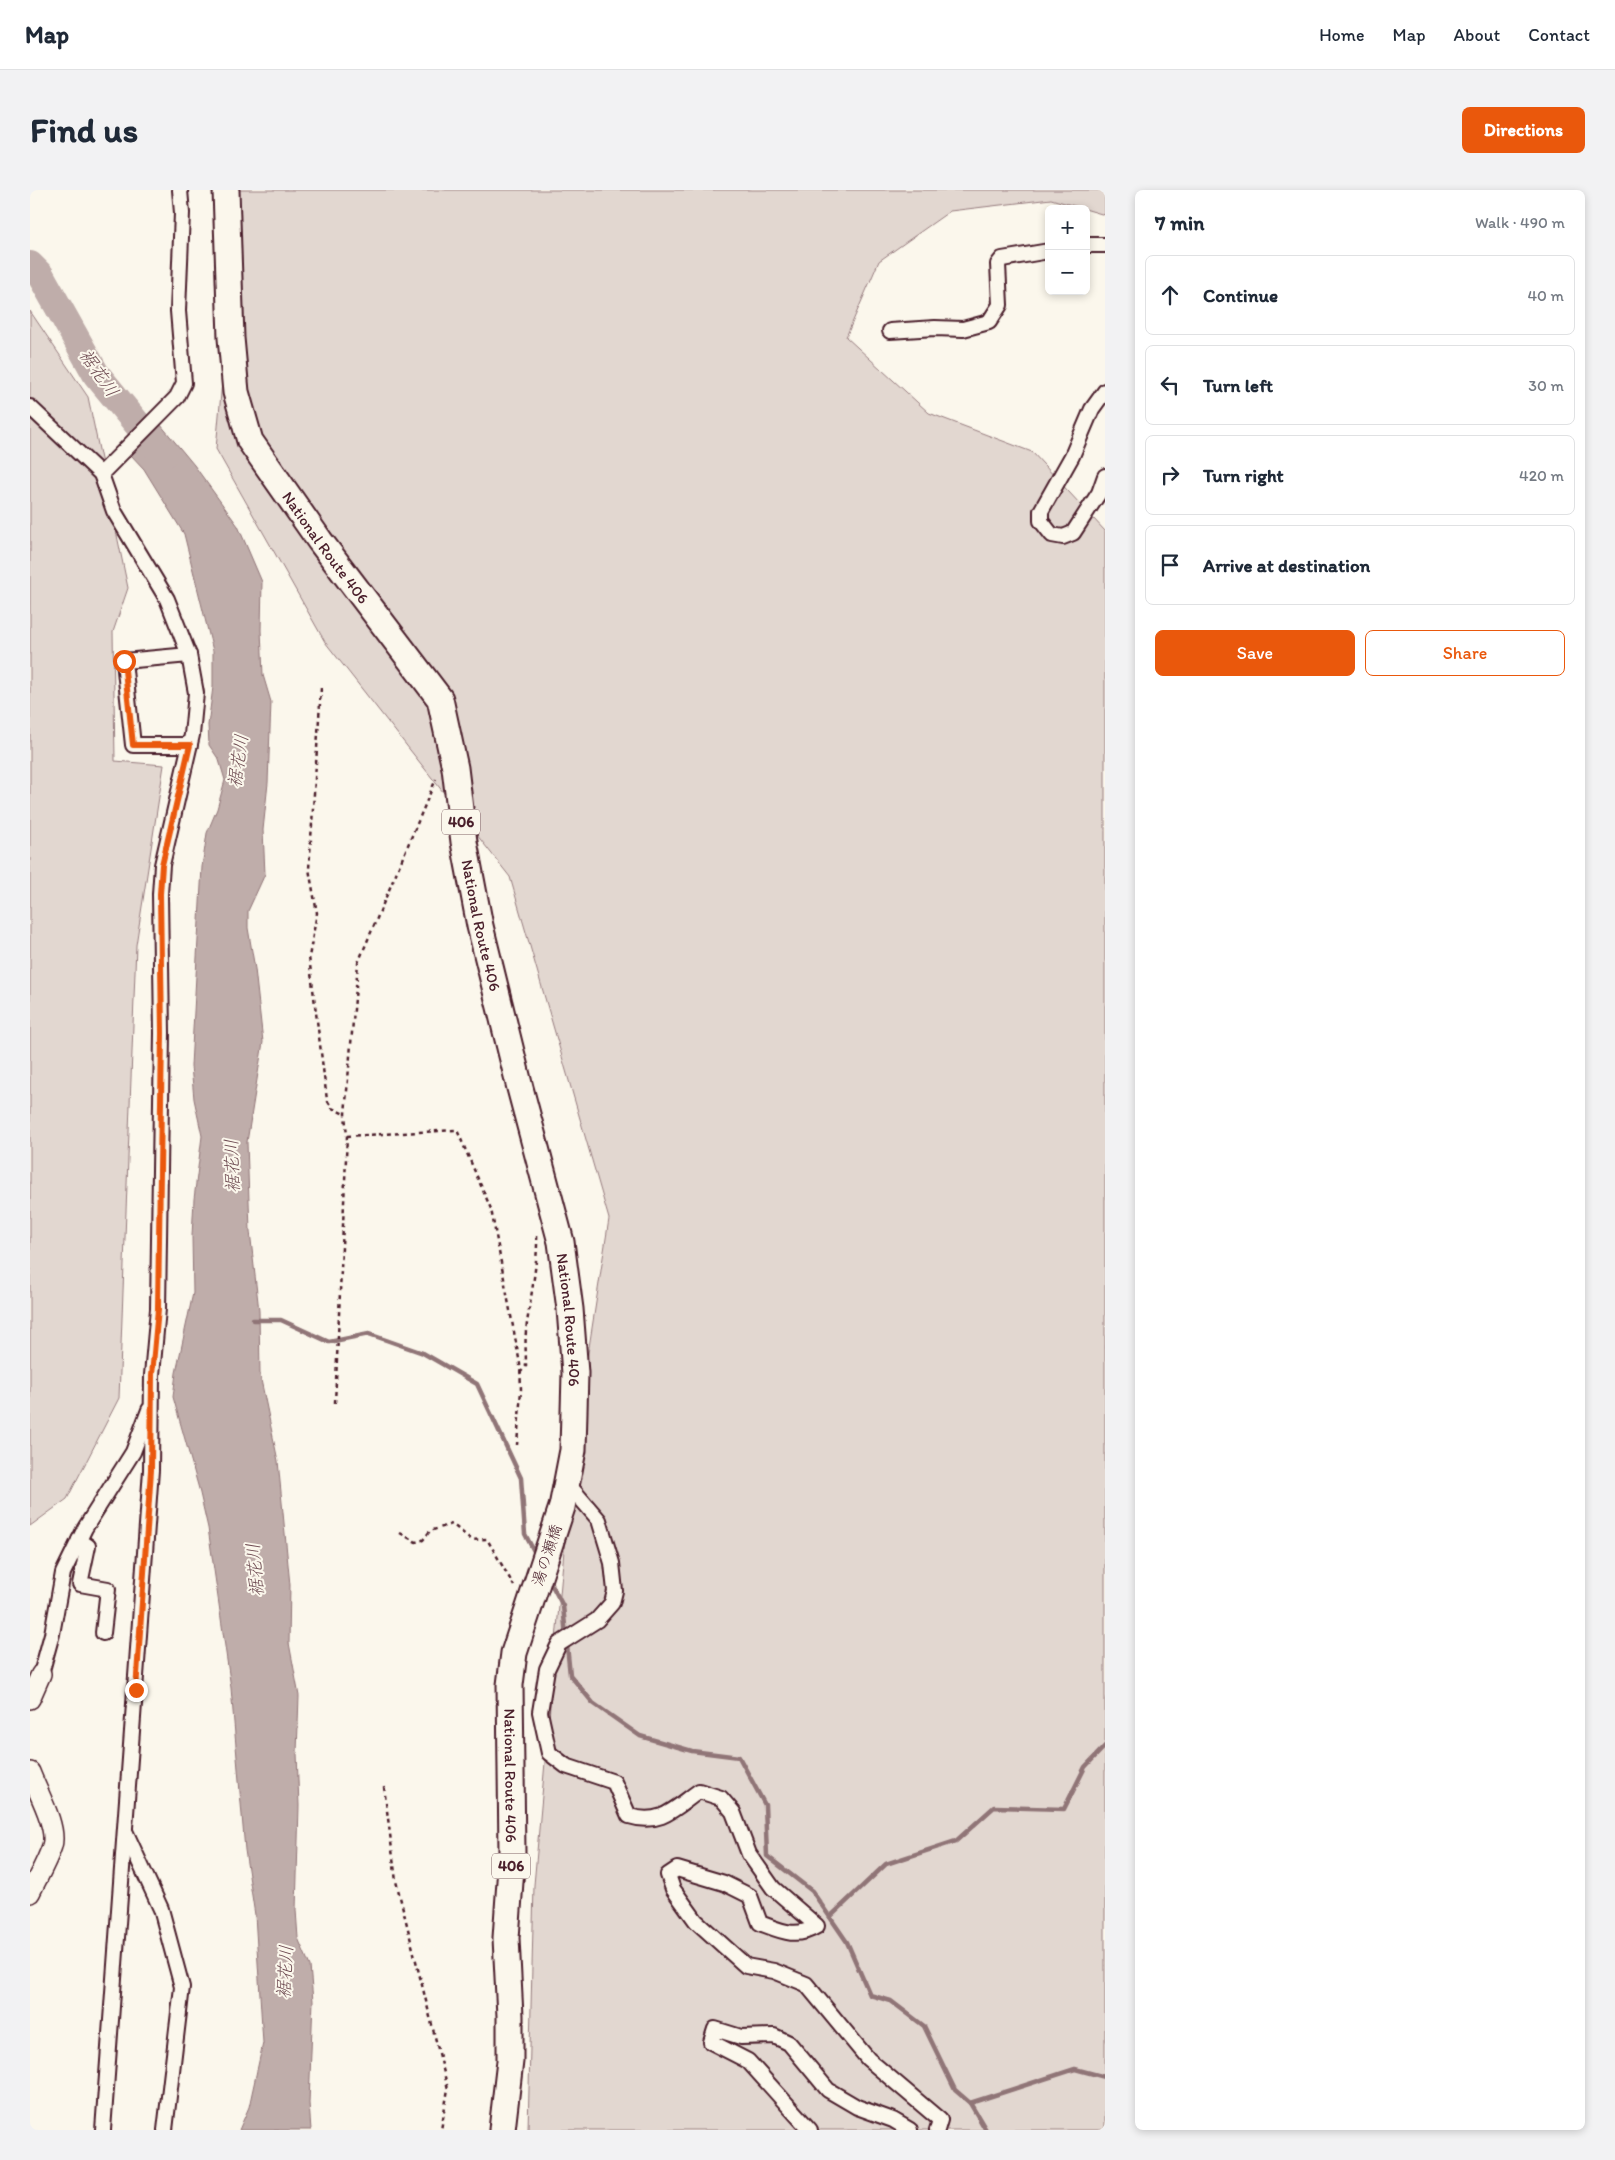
<!DOCTYPE html>
<html lang="en">
<head>
<meta charset="utf-8">
<style>
	body { margin:0; font-family:Itim,"Klee One",sans-serif; background:#f2f2f3; color:#1f2937 }
	.controls { position:absolute; right:15px; top:15px; display:grid; overflow:hidden; border-radius:8px; box-shadow:0 2px 8px #0003 }
	.controls button { width:45px; height:45px; display:grid; place-items:center; padding:0; border:0; border-bottom:1px solid #e0e1e3; background:#fff; color:#1f2937; font:25px sans-serif }
	.stop { position:absolute; width:15px; height:15px; margin:-11px; border:4px solid #ea580c; border-radius:50%; background:#fff }
	.stop.end { background:#ea580c; border-color:#fff; box-shadow:0 1px 5px #0008 }
	.list { margin:0; padding:0; list-style:none }
	h2 { display:flex; justify-content:space-between; align-items:center; height:65px; margin:0; padding:0 20px; font-size:21px }
	h2 small { font-size:16px; font-weight:400; color:#747a83 }
	.list li { display:grid; grid-template-columns:32px 1fr auto; gap:15px; align-items:center; box-sizing:border-box; height:80px; margin:0 10px 10px; padding:0 10px; border:1px solid #e0e1e3; border-radius:8px }
	.list b { display:block; font-size:19px; white-space:nowrap }
	.list em { font-size:16px; font-style:normal; color:#747a83 }
	.actions { display:flex; gap:10px; padding:15px 20px }
	.actions a { flex:1; padding:11px 0; border:1px solid #ea580c; border-radius:8px; text-align:center; font-size:18px; color:#ea580c }
	.actions .main { background:#ea580c; color:#fff }
	.icon { flex:none; width:28px; height:28px; fill:none; stroke:currentColor; stroke-width:2; stroke-linecap:round; stroke-linejoin:round }
	.map { position:relative; flex:none; width:1075px; height:1940px; overflow:hidden; border-radius:8px }
	header { display:flex; align-items:center; gap:30px; box-sizing:border-box; height:70px; padding:0 25px; background:#fff; border-bottom:1px solid #e0e1e3 }
	header strong { font-size:24px }
	nav { display:flex; gap:28px; margin-inline-start:auto; font-size:18px }
	.intro { display:flex; align-items:center; justify-content:space-between; box-sizing:border-box; height:120px; padding:0 30px }
	h1 { margin:0; font-size:35px }
	.button { padding:12px 22px; border-radius:8px; background:#ea580c; color:#fff; font-size:18px; font-weight:700 }
	main { display:flex; gap:30px; padding:0 30px }
	aside { flex:1; background:#fff; border-radius:8px; box-shadow:0 2px 8px #0003 }
	.map>svg:first-child { display:block }
</style>
</head>
<body>
<header>
<strong>Map</strong>
<nav><a>Home</a><a>Map</a><a>About</a><a>Contact</a></nav>
</header>
<div class="intro"><h1>Find us</h1><a class="button">Directions</a></div>
<main>
<div class="map">
<svg width="1075" height="1940" viewBox="0 0 1075 1940">
	<rect width="100%" height="100%" fill="#fbf7ec"/>
	<filter id="ink" filterUnits="userSpaceOnUse"><feTurbulence type="fractalNoise" baseFrequency=".02" numOctaves="2"/><feDisplacementMap in="SourceGraphic" scale="10" xChannelSelector="R" yChannelSelector="G"/><feConvolveMatrix kernelMatrix="1 2 1 2 8 2 1 2 1" color-interpolation-filters="sRGB"/></filter>
	<g filter="url(#ink)">
		<g fill="#e2d7d0" stroke="#967b7e">
			<path d="M209,0H1075V25L1021,9L920,21L849,71L816,147L899,223L1002,262L1075,341V1940H498L504,1695L543,1260L579,1029L480,687L295,452L186,259Z"/>
			<path d="M0,121L58,207L98,398L83,442L85,571L134,575L106,755L89,1208L37,1309L0,1336Z"/>
		</g>
		<path fill="#bfadaa" stroke="#907477" d="M130,234L164,275L208,336L232,392L231,440L233,485L241,512L238,593L233,640L235,684L218,721V738L225,779L233,852L217,952L220,1041L229,1121L230,1185L248,1271L260,1395L259,1453L269,1506L267,1563L269,1616L266,1720L268,1748L280,1776L283,1811L279,1913L281,1940H209L219,1917L233,1853L225,1725L215,1660L201,1498L178,1338L169,1299L143,1207L146,1183L163,1103L162,1046L164,1009L172,946L164,909L161,876L172,677L177,643L187,619L195,590L189,570L179,555L178,535L183,497V461L154,344L114,279L100,264Z"/>
		<g fill="none" stroke-linecap="round" stroke-linejoin="round">
			<g stroke="#907477" stroke-width="4.5">
				<path d="M223,1130H251L299,1152L339,1144L393,1163L447,1194L491,1288L495,1344L506,1365"/>
				<path d="M518,1388L533,1416L540,1485L563,1513L610,1546L662,1561L709,1567L735,1615L737,1666L782,1701L817,1752L840,1805L861,1811L894,1836L925,1900L940,1913L1045,1879L1075,1887"/>
				<path d="M800,1727L856,1674L926,1651L964,1617L1034,1619L1055,1577L1075,1556"/>
				<path d="M940,1913L956,1940"/>
			</g>
			<path stroke="#bfadaa" stroke-width="28" d="M0,75L11,86L66,184L133,265"/>
			<defs>
				<g id="street">
					<path d="M1056,55H1075"/>
					<path d="M860,141L905,138L933,139L959,132L970,115L968,74L972,69L1019,61"/>
					<path d="M1075,201L1062,219L1042,266L1011,321V331L1022,345L1033,347L1043,343L1069,303L1075,286"/>
					<path d="M0,217L71,284L84,321L137,409L159,465L166,503L162,545L132,675L130,704L132,843L128,1119L122,1185L121,1280L73,1940"/>
					<path d="M71,284L147,207L154,193L148,121L152,23L150,0"/>
					<path d="M159,465L94,471L103,555H160"/>
					<path d="M538,1294L569,1330L582,1373L585,1401L582,1413L567,1430L529,1454L517,1479L510,1522L519,1563L536,1576L584,1592L599,1626C631,1636 645,1618 669,1601L691,1608L703,1622L719,1664L743,1698L787,1736C766,1749 751,1741 730,1733L720,1706L694,1693L647,1679L638,1685L643,1699L666,1731L716,1776L744,1781L776,1794L838,1869L910,1930L907,1940"/>
					<path d="M49,1350L58,1356L50,1394L78,1399L73,1443"/>
					<path d="M11,1484L22,1444L33,1383L55,1338L103,1262L119,1220"/>
					<path d="M96,1643L131,1719L152,1797L135,1940"/>
					<path d="M780,1940L718,1871L681,1852L685,1839L711,1847L744,1846L759,1853L798,1900L827,1917L863,1930L880,1940"/>
				</g>
				<g id="secondary">
					<path d="M0,1509L11,1484"/>
					<path d="M0,1582C7,1601 28,1637 22,1656C17,1672 7,1688 0,1703"/>
				</g>
				<g id="highway">
					<path id="s1" d="M196,0L201,148L206,202L220,251L290,351L410,509L425,578L434,652L450,736L490,898L531,1052L540,1119L545,1183L543,1260L532,1317L484,1463L480,1495L482,1663L476,1748L480,1826V1871L472,1940"/>
				</g>
			</defs>
			<use href="#street" stroke="#4a1f2b" stroke-width="18"/>
			<use href="#secondary" stroke="#4a1f2b" stroke-width="22"/>
			<use href="#highway" stroke="#4a1f2b" stroke-width="29"/>
			<g stroke="#4a1f2b" stroke-width="2.5" stroke-dasharray="4 4" stroke-linecap="butt">
				<path d="M291,498L279,679L287,723L279,767L297,910L302,918L314,924"/>
				<path d="M317,946L427,940L461,1019L490,1174L491,1200L487,1255"/>
				<path d="M490,1183L496,1176C496,1165 495,1152 496,1141C500,1108 508,1076 507,1043"/>
				<path d="M305,1213L317,946L315,924L328,773L406,589"/>
				<path d="M370,1343L386,1352L393,1350L400,1341L422,1334L442,1350L457,1349L484,1396"/>
				<path d="M354,1597L366,1691L418,1899L411,1940"/>
			</g>
			<use href="#street" stroke="#fbf7ec" stroke-width="14"/>
			<use href="#secondary" stroke="#fbf7ec" stroke-width="19"/>
			<use href="#highway" stroke="#fbf7ec" stroke-width="25"/>
		</g>
	</g>
	<g fill="none" stroke-linecap="round" stroke-linejoin="round" filter="url(#ink)">
		<path stroke="#ea580c" stroke-width="6" d="M94,471L103,555H160L132,675L130,704L132,843L128,1119L122,1185L121,1280L106,1500"/>
	</g>
	<g text-anchor="middle" stroke-width="4" stroke-linejoin="round" paint-order="stroke">
		<g fill="#fbf7ec" stroke="#7f6065" stroke-width="1">
			<rect x="412" y="619.5" width="38" height="25" rx="4"/>
			<rect x="462" y="1663.5" width="38" height="25" rx="4"/>
		</g>
		<g font-size="15" font-weight="bold" fill="#4a1f2b">
			<text x="431" y="637">406</text>
			<text x="481" y="1681">406</text>
		</g>
		<g font-size="16" fill="#4a1f2b" stroke="#fbf7ec">
			<text dy="6" stroke="none"><textPath href="#s1" startOffset="384">National Route 406</textPath></text>
			<text dy="6" stroke="none"><textPath href="#s1" startOffset="804">National Route 406</textPath></text>
			<text dy="6" stroke="none"><textPath href="#s1" startOffset="1209">National Route 406</textPath></text>
			<text transform="translate(516 1365) rotate(-72)" y="6">湯の瀬橋</text>
			<text dy="6" stroke="none"><textPath href="#s1" startOffset="1674">National Route 406</textPath></text>
		</g>
		<g font-size="18" font-style="italic" fill="#6d4a51" stroke="#fbf7ec">
			<text transform="translate(69 183) rotate(55)" y="6">裾花川</text>
			<text transform="translate(208 571) rotate(-82)" y="6">裾花川</text>
			<text transform="translate(202 976) rotate(-92)" y="6">裾花川</text>
			<text transform="translate(225 1380) rotate(-95)" y="6">裾花川</text>
			<text transform="translate(255 1782) rotate(-87)" y="6">裾花川</text>
		</g>
	</g>
</svg>
<div class="controls">
<button>+</button>
<button>−</button>
</div>
<div class="stop" style="left:94px;top:471px"></div>
<div class="stop end" style="left:106px;top:1500px"></div>
</div>
<aside>
<h2>7 min<small>Walk · 490 m</small></h2>
<ul class="list">
<li><svg class="icon" aria-label="ahead" viewBox="0 0 24 24"><path d="M12 20V5M6 11l6-6 6 6"/></svg><div><b>Continue</b></div><em>40 m</em></li>
<li><svg class="icon" aria-label="left" viewBox="0 0 24 24"><path d="M17 20v-9H6M10 6l-5 5 5 5"/></svg><div><b>Turn left</b></div><em>30 m</em></li>
<li><svg class="icon" aria-label="right" viewBox="0 0 24 24"><path d="M7 20v-9h11M14 6l5 5-5 5"/></svg><div><b>Turn right</b></div><em>420 m</em></li>
<li><svg class="icon" aria-label="arrive" viewBox="0 0 24 24"><path d="M6 21V4h12l-3 4 3 4H6"/></svg><div><b>Arrive at destination</b></div></li>
</ul>
<div class="actions"><a class="main">Save</a><a>Share</a></div>
</aside>
</main>
</body>
</html>
